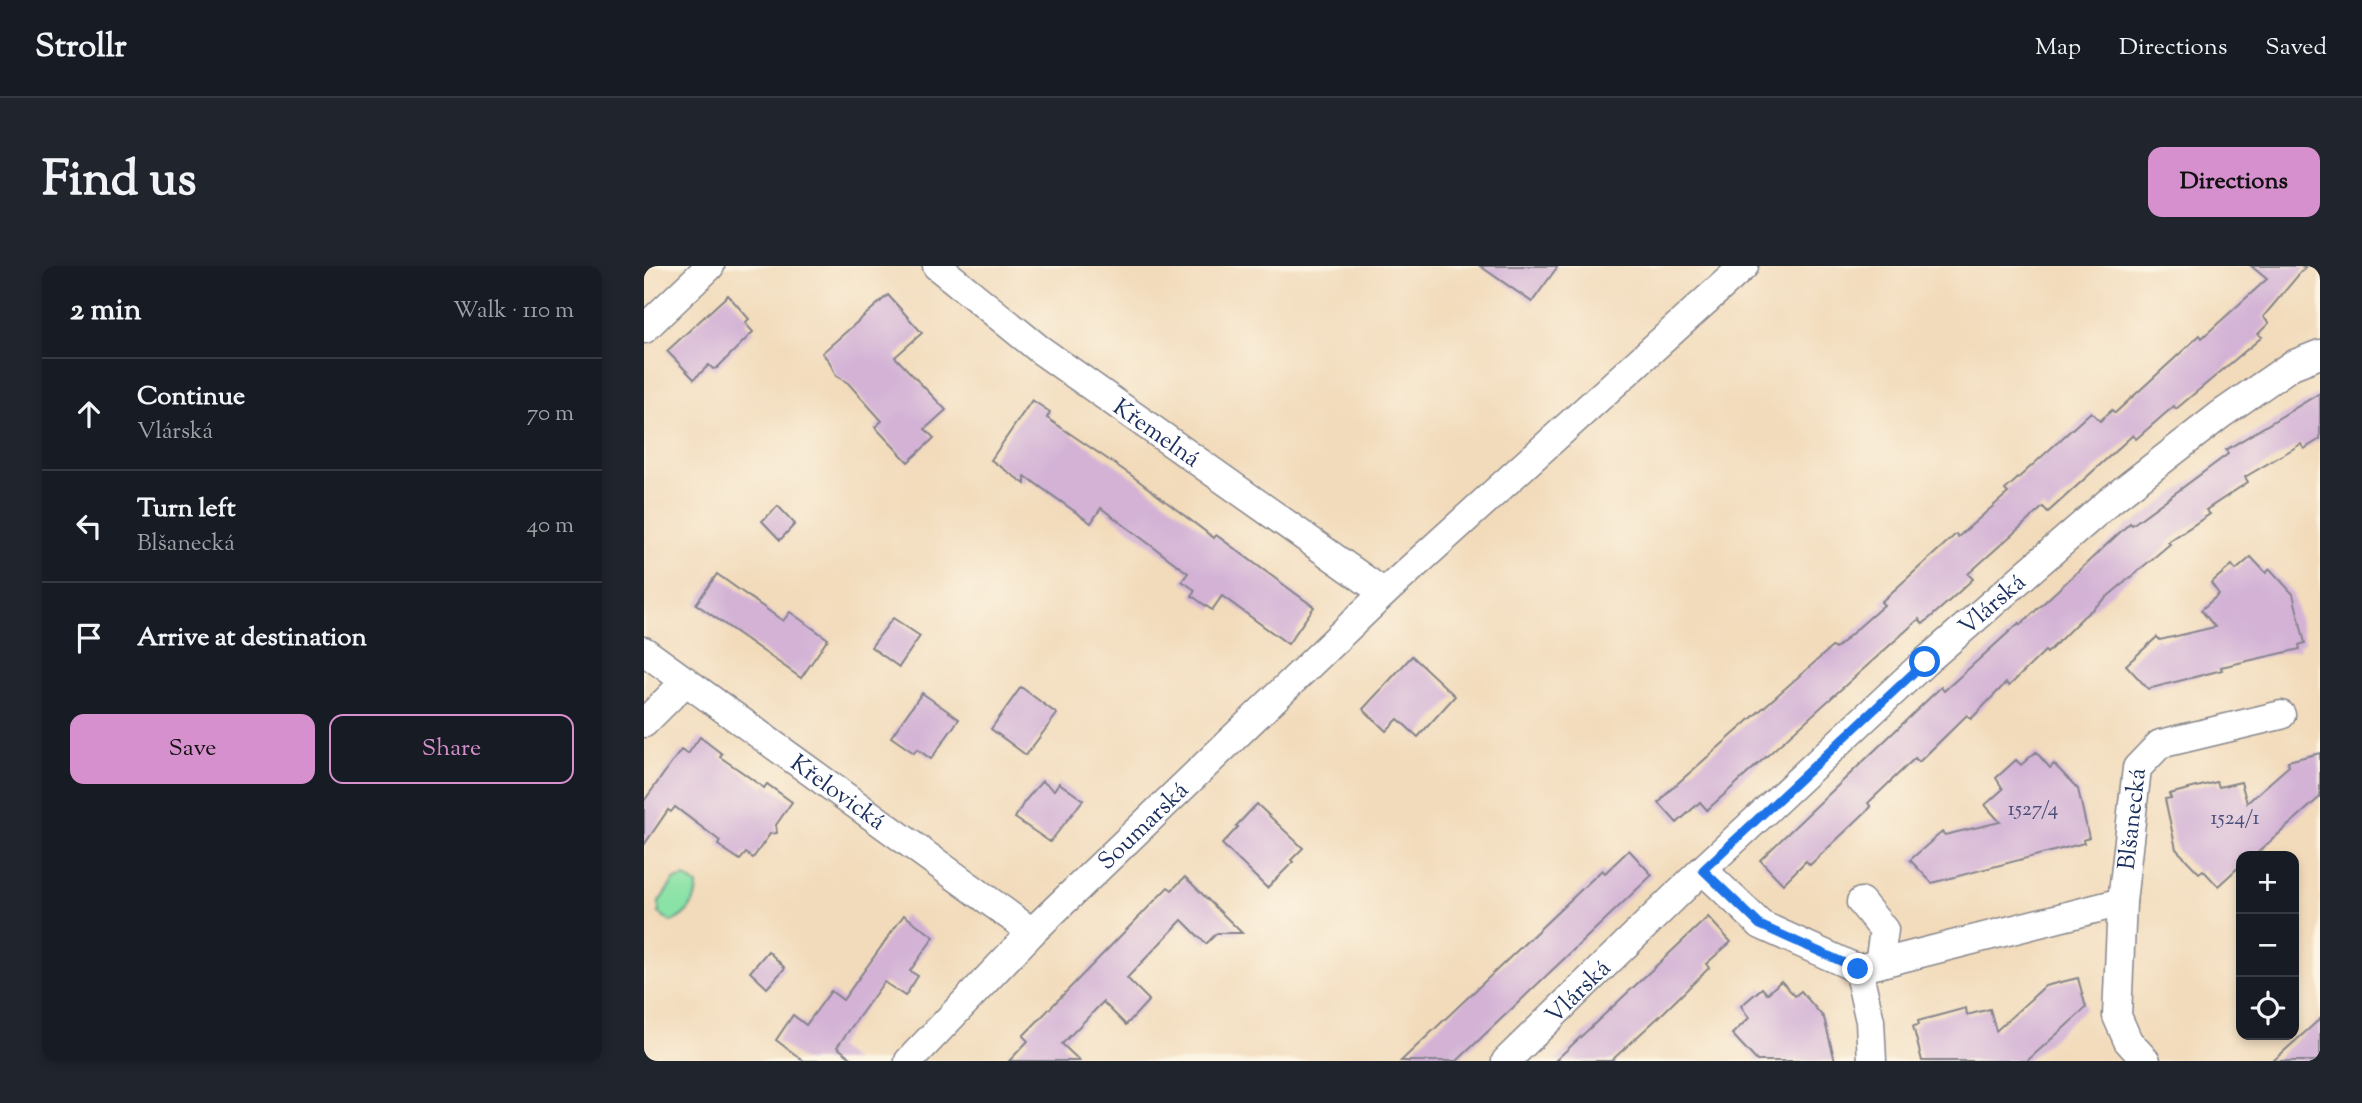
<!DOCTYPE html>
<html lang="en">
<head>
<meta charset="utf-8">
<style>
	body { margin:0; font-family:"Sorts Mill Goudy",serif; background:#20242c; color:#f1f3f6 }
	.controls { position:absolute; right:21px; bottom:21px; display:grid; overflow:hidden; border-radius:14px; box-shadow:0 4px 10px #0003 }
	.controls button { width:63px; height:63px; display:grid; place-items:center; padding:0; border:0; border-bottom:2px solid #363941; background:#171b24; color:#f1f3f6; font:35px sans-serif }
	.stop { position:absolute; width:21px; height:21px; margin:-16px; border:5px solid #1a73e8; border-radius:50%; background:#fff }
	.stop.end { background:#1a73e8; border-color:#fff; box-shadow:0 2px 7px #0008 }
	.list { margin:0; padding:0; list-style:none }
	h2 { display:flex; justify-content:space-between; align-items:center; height:91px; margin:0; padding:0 28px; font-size:30px }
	h2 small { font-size:23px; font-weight:400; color:#9ea1a6 }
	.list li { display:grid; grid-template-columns:46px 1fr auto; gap:21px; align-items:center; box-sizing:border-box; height:112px; padding:0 28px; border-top:2px solid #363941 }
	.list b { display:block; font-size:26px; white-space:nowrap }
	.list p { margin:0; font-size:23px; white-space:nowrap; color:#9ea1a6 }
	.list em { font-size:23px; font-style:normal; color:#9ea1a6 }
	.actions { display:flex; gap:14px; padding:21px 28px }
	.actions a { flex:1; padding:16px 0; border:2px solid #d690ce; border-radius:14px; text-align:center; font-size:24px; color:#d690ce }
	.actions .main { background:#d690ce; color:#111 }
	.icon { flex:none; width:38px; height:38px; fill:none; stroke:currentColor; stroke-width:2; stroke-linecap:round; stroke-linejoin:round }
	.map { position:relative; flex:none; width:1676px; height:795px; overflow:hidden; border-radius:14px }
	header { display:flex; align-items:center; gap:42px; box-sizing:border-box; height:98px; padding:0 35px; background:#171b24; border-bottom:2px solid #363941 }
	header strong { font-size:33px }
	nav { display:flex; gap:38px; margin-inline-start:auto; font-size:24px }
	.intro { display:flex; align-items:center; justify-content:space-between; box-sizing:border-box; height:168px; padding:0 42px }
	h1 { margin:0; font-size:49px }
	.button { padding:18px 32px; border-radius:14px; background:#d690ce; color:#111; font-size:24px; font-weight:700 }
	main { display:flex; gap:42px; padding:0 42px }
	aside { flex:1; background:#171b24; border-radius:14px; box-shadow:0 4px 10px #0003 }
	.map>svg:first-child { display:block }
</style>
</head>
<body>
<header>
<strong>Strollr</strong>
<nav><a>Map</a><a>Directions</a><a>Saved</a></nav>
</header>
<div class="intro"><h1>Find us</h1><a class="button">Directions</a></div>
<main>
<aside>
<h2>2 min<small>Walk · 110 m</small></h2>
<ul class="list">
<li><svg class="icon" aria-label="ahead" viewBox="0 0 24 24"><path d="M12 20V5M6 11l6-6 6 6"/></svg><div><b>Continue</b><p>Vlárská</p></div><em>70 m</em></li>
<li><svg class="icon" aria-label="left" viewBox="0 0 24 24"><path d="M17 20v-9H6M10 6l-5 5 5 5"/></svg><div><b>Turn left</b><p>Blšanecká</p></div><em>40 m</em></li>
<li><svg class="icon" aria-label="arrive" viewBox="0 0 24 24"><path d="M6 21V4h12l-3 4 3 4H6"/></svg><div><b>Arrive at destination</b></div></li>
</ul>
<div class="actions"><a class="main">Save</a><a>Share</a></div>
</aside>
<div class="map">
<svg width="1676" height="795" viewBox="0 0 1676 795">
	<rect width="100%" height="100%" fill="#fcf5e5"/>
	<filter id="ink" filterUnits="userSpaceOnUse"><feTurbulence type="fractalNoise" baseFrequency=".0143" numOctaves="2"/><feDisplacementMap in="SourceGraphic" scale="14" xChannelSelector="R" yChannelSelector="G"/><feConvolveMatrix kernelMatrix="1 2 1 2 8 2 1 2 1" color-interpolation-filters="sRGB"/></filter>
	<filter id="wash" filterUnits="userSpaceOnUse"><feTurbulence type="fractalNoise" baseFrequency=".00686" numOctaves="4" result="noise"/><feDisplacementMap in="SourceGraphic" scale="28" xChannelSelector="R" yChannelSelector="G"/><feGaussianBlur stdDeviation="1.57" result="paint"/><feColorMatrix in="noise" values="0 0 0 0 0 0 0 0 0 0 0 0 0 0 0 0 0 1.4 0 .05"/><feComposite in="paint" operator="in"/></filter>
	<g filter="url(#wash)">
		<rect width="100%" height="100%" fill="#f2dbbb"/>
		<path fill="#89e2a6" stroke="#528882" stroke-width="2" d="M41,611L53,619C53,636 43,650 27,656L15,647V636L30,614Z"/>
		<g id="blocks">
			<g fill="#d3b2d6">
				<path d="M836,0H914L888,36Z"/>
				<path d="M1607,0H1662L1619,51L1625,57L1614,68L1618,71L1532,143L1530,140L1492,173L1489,169L1404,246L1399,241L1324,308L1329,313L1304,336L1279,358L1275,353L1063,544L1056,536L1033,557L1015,537L1025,525L1188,381L1191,383L1215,361L1240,339L1237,336L1312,268L1314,271L1364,227L1361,224L1447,146L1456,155L1468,144L1471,147L1556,69L1558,72L1623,13Z"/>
				<path d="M84,29L105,53L101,57L109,66L73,102L69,103L65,99L50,113L23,85Z"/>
				<path d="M244,29L278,67L251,91L302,144L281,163L290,172L264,196L231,161L238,155L204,117L192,110L185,95L178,87Z"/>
				<path d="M1676,127V173L1660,183L1657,178L1601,211L1604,216L1562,244L1566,248L1524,276L1526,278L1438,352L1403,387L1401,385L1365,420L1362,417L1327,453L1323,449L1275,496L1271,492L1224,537L1227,541L1166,599L1162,595L1139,618L1116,594L1297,421L1300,425L1375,357L1376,359L1486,257L1488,259L1584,188L1582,184Z"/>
				<path d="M388,134L406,146L403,152L487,209L570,272L572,269L670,341L644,378L578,330L568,344L548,330L551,324L538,315L544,307L457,242L447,257L381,210V218L347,194Z"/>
				<path d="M134,240L151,258L136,274L118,255Z"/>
				<path d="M1607,291L1622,307L1626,303L1649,328L1661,377L1655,379L1656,383L1577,401L1578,404L1504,423L1482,399L1513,371L1516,374L1571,361L1557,344L1575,328L1567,317L1588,299L1592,304Z"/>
				<path d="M73,308L139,355L146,346L184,373L157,412L52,338Z"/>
				<path d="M249,352L276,370L255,401L227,381Z"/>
				<path d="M768,390L811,430L774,471L754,453L742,465L719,443Z"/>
				<path d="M377,421L413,448L382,489L347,463Z"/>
				<path d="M278,427L315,453L287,493L273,483L270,487L247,471Z"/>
				<path d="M56,471L78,488L76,491L98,506L120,522L123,518L148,536L132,559L133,567L126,568L109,592L102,587L96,594L74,579L76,575L31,541L27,546L24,544L0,579V535L37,484L44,488Z"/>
				<path d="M1392,486L1406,502L1410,498L1434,523L1445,572L1439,574L1440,577L1288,617L1266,594L1298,566L1301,569L1356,556L1341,539L1359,523L1352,512L1372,494L1377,499Z"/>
				<path d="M1676,487V531L1610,590H1597V599L1574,620L1559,604L1555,607L1532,583L1521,533L1527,532L1525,528L1573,516L1575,521L1597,516L1603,537L1645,500L1644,495Z"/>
				<path d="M398,515L410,524L415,517L439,534L406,576L371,552L380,536Z"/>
				<path d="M613,538L659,582L647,594L649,596L623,622L578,578L594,561L592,560Z"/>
				<path d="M985,584L1008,609L813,795H757L958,604L961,607Z"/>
				<path d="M541,611L598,667H573L562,678L538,654L483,712L505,734L482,759L459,736L418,778L436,795H365L384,775L379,770L524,621L528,624Z"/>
				<path d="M260,649L290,671L266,705L274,710L261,730L240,716L193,781L211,795H160L132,774L149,749L162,759L187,725L199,734Z"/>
				<path d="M1064,651L1087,676L1062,698L1065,702L1018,748L967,795H911Z"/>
				<path d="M124,685L141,702L123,722L106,706Z"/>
				<path d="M1434,712L1442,742L1383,795H1278L1269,760L1275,759L1274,755L1322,742L1323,749L1346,743L1352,765L1401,720Z"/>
				<path d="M1137,715L1151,730L1157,725L1180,752L1191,795H1113L1088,768L1105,752L1097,740L1118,722L1123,728Z"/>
				<path d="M1676,753V795H1629Z"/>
			</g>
		</g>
	</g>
	<g filter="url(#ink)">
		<use href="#blocks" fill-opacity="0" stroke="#86858c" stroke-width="2"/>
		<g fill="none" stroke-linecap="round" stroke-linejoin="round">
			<defs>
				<g id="minor">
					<path id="s1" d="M293,0L395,83L740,327"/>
					<path d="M0,63L66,0"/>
					<path id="s2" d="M0,385L388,666"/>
					<path d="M0,457L42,415"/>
					<path d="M1059,604L1117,659L1214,703L1478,636"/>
					<path d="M1217,636L1240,664L1235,698"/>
					<path d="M1214,703L1226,755L1228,795"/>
					<path id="s3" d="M265,795L388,666L740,327L1100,0"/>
					<path id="s4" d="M862,795L1053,609L1281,396L1467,234L1576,149L1648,99L1676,88"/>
					<path id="s5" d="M1502,795L1484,775L1473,750L1478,636L1493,502L1516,478L1637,449"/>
				</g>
			</defs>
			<use href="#minor" stroke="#86858c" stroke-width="31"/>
			<use href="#minor" stroke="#fff" stroke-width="28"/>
		</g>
	</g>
	<g fill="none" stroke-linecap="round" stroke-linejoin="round" filter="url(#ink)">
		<path stroke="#1a73e8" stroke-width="9" d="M1214,703L1116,659L1059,604L1281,396"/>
	</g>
	<g text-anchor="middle" stroke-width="6" stroke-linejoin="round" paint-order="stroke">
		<g font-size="21" fill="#49507c">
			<text x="1389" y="549">1527/4</text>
			<text x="1591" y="558">1524/1</text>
		</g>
		<g font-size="24" fill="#1b2f5e" stroke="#fcf5e5">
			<text dy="8" stroke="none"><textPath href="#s1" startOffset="276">Křemelná</textPath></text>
			<text dy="8" stroke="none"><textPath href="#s4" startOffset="667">Vlárská</textPath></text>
			<text dy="8" stroke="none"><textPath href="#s2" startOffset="240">Křelovická</textPath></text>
			<text dy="8" stroke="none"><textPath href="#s5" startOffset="252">Blšanecká</textPath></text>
			<text dy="8" stroke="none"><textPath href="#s3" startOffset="332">Soumarská</textPath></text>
			<text dy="8" stroke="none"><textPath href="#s4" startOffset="100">Vlárská</textPath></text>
		</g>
	</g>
</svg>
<div class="controls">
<button>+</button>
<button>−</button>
<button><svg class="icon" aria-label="locate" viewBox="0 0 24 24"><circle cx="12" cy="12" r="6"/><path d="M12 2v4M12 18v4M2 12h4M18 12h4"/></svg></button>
</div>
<div class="stop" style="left:1281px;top:396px"></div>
<div class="stop end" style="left:1214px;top:703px"></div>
</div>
</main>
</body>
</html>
